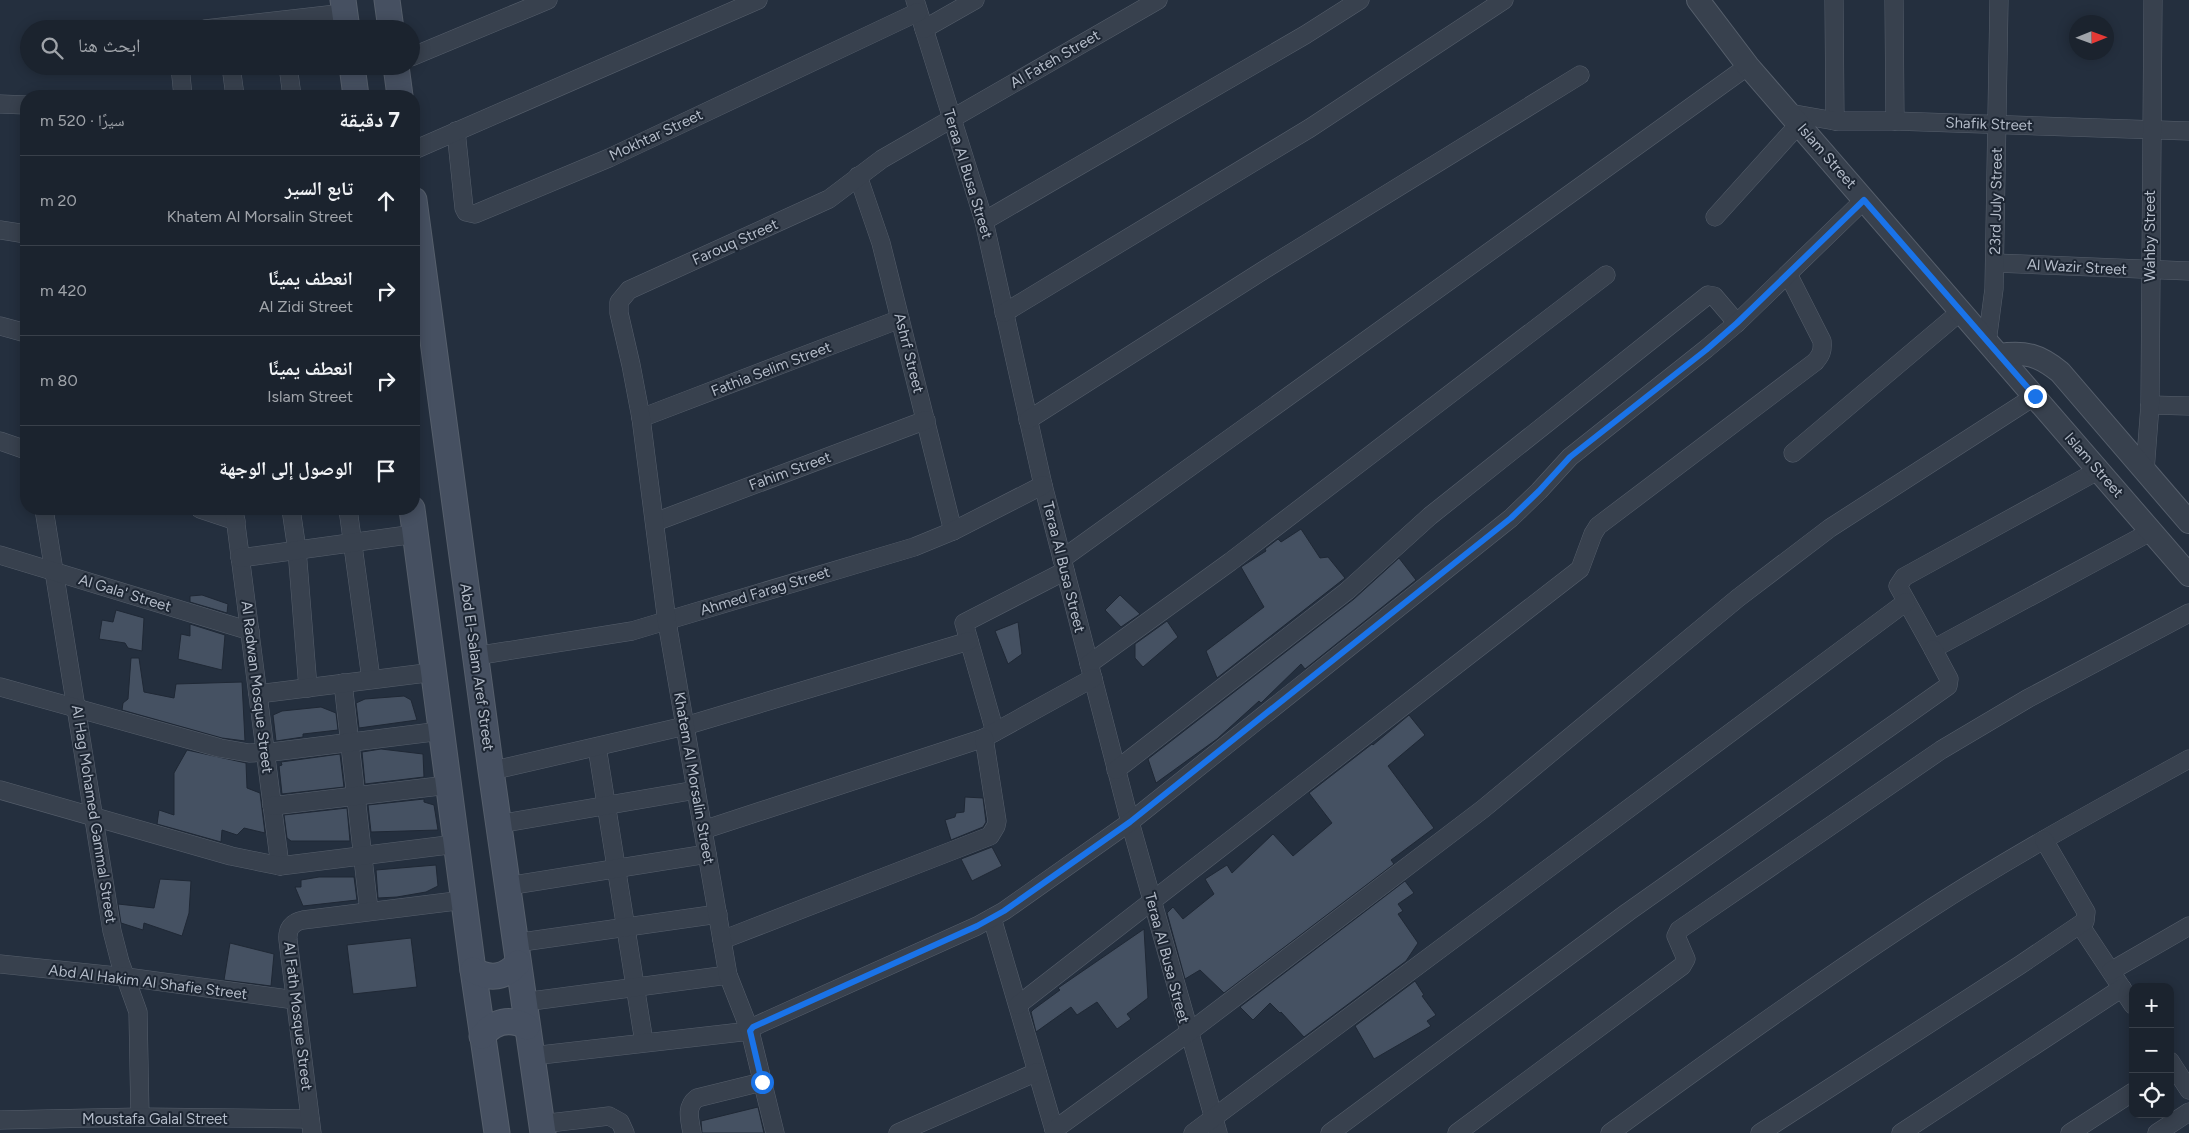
<!DOCTYPE html>
<html lang="ar">
<head>
<meta charset="utf-8">
<style>
	body { margin:0; font-family:Figtree,"Noto Naskh Arabic",sans-serif; background:#242b36; color:#f1f3f6; direction:rtl }
	.controls { position:absolute; right:15px; bottom:15px; display:grid; overflow:hidden; border-radius:10px; box-shadow:0 2px 12px #0003 }
	.controls button { width:45px; height:45px; display:grid; place-items:center; padding:0; border:0; border-bottom:1px solid #39404a; background:#1b232e; color:#f1f3f6; font:25px sans-serif }
	.compass { position:absolute; left:2069px; top:15px; width:45px; height:45px; border-radius:50%; background:#1b232e; box-shadow:0 2px 12px #0003; rotate:89deg }
	.stop { position:absolute; width:15px; height:15px; margin:-11px; border:4px solid #1a73e8; border-radius:50%; background:#fff }
	.stop.end { background:#1a73e8; border-color:#fff; box-shadow:0 1px 5px #0008 }
	.list { margin:0; padding:0; list-style:none }
	h2 { display:flex; justify-content:space-between; align-items:center; height:65px; margin:0; padding:0 20px; font-size:21px }
	h2 small { font-size:16px; font-weight:400; color:#a0a4aa }
	.list li { display:grid; grid-template-columns:32px 1fr auto; gap:15px; align-items:center; box-sizing:border-box; height:90px; padding:0 20px; border-top:1px solid #39404a }
	.list b { display:block; font-size:19px; white-space:nowrap }
	.list p { margin:0; font-size:16px; white-space:nowrap; color:#a0a4aa }
	.list em { font-size:16px; font-style:normal; color:#a0a4aa }
	.icon { flex:none; width:28px; height:28px; fill:none; stroke:currentColor; stroke-width:2; stroke-linecap:round; stroke-linejoin:round }
	.map { position:relative; flex:none; width:2189px; height:1133px; overflow:hidden; direction:ltr }
	.search { position:absolute; background:#1b232e; box-shadow:0 2px 12px #0003; left:20px; top:20px; width:400px; height:55px; display:flex; align-items:center; gap:12px; box-sizing:border-box; padding:0 18px; border-radius:28px; color:#a0a4aa; font-size:19px }
	.panel { position:absolute; background:#1b232e; box-shadow:0 2px 12px #0003; left:20px; top:90px; width:400px; height:425px; border-radius:20px; direction:rtl }
	.map>svg:first-child { display:block }
</style>
</head>
<body>
<div class="map">
<svg width="2189" height="1133" viewBox="0 0 2189 1133">
	<rect width="100%" height="100%" fill="#242f3e"/>
	<g fill="#455162" stroke="#1f2835">
		<path d="M1301,529L1320,558L1328,557L1345,578L1217,678L1206,651L1264,607L1241,567L1266,551L1265,549L1278,539L1281,542Z"/>
		<path d="M1399,558L1416,580L1305,669L1301,664L1261,703L1259,701L1217,739L1156,783L1148,759L1354,599Z"/>
		<path d="M202,595L228,604L227,613L190,602V596Z"/>
		<path d="M1120,595L1140,614L1121,627L1105,610Z"/>
		<path d="M116,610L144,618L142,651L128,648L125,643L99,639L102,620L113,622Z"/>
		<path d="M1167,621L1178,637L1143,667L1135,658V644Z"/>
		<path d="M1018,622L1022,654L1008,664L995,631Z"/>
		<path d="M190,624L225,635L222,670L178,659L181,634L190,636Z"/>
		<path d="M131,658H139L144,692L174,698L176,684L242,682L245,741L222,738L122,710L123,703L128,699Z"/>
		<path d="M404,696L411,700L417,720L359,728L356,703L365,699Z"/>
		<path d="M321,707L336,713L338,730L303,734V737L276,741L273,715L282,711Z"/>
		<path d="M1409,715L1425,735L1388,766L1434,828L1391,860L1394,864L1224,993L1200,970L1185,979L1167,913L1173,907L1183,919L1214,894L1205,879L1227,865L1232,873L1273,834L1293,856L1332,823L1309,793L1372,744L1373,745Z"/>
		<path d="M381,749L423,754L424,777L365,784L362,752Z"/>
		<path d="M187,750L246,763L247,788L260,793L265,833L244,828L237,835L222,830L221,842L157,824L159,810L174,815V773Z"/>
		<path d="M340,754L344,787L282,794L279,766L282,765L281,762Z"/>
		<path d="M965,797L983,798L986,822L983,827L951,840L945,820L955,817L956,813L964,812Z"/>
		<path d="M424,799V802L434,805L438,830L371,832L368,805Z"/>
		<path d="M347,808L350,841H291L287,838L284,815Z"/>
		<path d="M992,847L1002,866L972,881L961,859Z"/>
		<path d="M436,865L438,886L426,892L397,897L378,898L376,870Z"/>
		<path d="M319,877H354L357,900L303,906L295,887H301V880Z"/>
		<path d="M160,879L191,881L189,913L182,936L144,923L143,930L121,923L118,904L154,908Z"/>
		<path d="M1405,881L1414,893L1398,904L1403,911L1398,914L1418,943L1406,961L1304,1037L1281,1012L1280,1013L1270,1003L1253,1020L1240,1007Z"/>
		<path d="M1144,929L1148,998L1127,1014L1131,1019L1117,1029L1097,1002L1077,1015L1071,1007L1036,1032L1031,1012L1034,1009L1060,990L1058,988Z"/>
		<path d="M411,938L417,987L353,994L347,945Z"/>
		<path d="M230,943L274,954L271,986L224,980Z"/>
		<path d="M1415,981L1424,995L1422,996L1436,1015L1427,1021L1431,1026L1374,1059L1355,1026Z"/>
		<path d="M758,1107L764,1133H702L701,1121Z"/>
	</g>
	<g fill="none" stroke-linecap="round" stroke-linejoin="round">
		<defs>
			<g id="minor">
				<path d="M915,0L984,221L1043,485L1130,822L1218,1133"/>
				<path d="M1834,0L1835,121"/>
				<path d="M1894,0L1895,121"/>
				<path d="M205,29L345,13"/>
				<path d="M924,29L975,0"/>
				<path d="M411,57L548,0"/>
				<path d="M180,66L183,96"/>
				<path d="M231,66L235,96"/>
				<path d="M288,66L292,96"/>
				<path d="M0,104L26,105"/>
				<path d="M1789,113L1835,121H1895L2189,131"/>
				<path d="M456,131L464,208L466,212L475,214L609,158L918,12"/>
				<path d="M414,150L758,0"/>
				<path d="M858,176L881,243L953,531"/>
				<path d="M1715,217L1799,124"/>
				<path d="M984,221L1305,35L1360,0"/>
				<path d="M0,230L26,234"/>
				<path d="M1995,263L2189,271"/>
				<path d="M1004,313L1310,128L1504,0"/>
				<path d="M0,326L26,333"/>
				<path d="M1987,342L1994,289L1999,0"/>
				<path d="M2150,405L2189,406"/>
				<path d="M641,418L900,319"/>
				<path d="M1028,420L1267,268L1580,75"/>
				<path d="M0,441L26,450"/>
				<path d="M1793,453L1960,312"/>
				<path d="M2099,470L1904,577L1898,586L1933,649L2152,531"/>
				<path d="M2145,471L2150,405L2153,0"/>
				<path d="M44,509L112,931L120,962L138,1012L140,1117"/>
				<path d="M200,509L236,521"/>
				<path d="M234,509L280,866"/>
				<path d="M291,509L297,550L308,688"/>
				<path d="M348,509L371,679"/>
				<path d="M655,522L926,420"/>
				<path d="M0,555L250,631"/>
				<path d="M240,558L415,534"/>
				<path d="M1062,559L1748,66"/>
				<path d="M475,656L632,631L914,547L953,531L1043,485"/>
				<path d="M1089,664L1230,562L1606,275"/>
				<path d="M343,683L369,911"/>
				<path d="M0,687L220,748L249,753L272,752L441,731"/>
				<path d="M258,694L434,672"/>
				<path d="M995,732L964,623L1065,571"/>
				<path d="M597,747L644,1042"/>
				<path d="M1116,770L1347,591L1430,516L1708,295L1714,296L1737,323"/>
				<path d="M491,771L685,726L969,641"/>
				<path d="M0,790L231,856L280,866L456,844"/>
				<path d="M272,806L448,785"/>
				<path d="M498,824L696,790"/>
				<path d="M703,830L984,738L1093,678"/>
				<path d="M507,886L707,854"/>
				<path d="M992,918L1055,1133"/>
				<path d="M2080,925L2133,1005"/>
				<path d="M722,940L990,836L996,826L997,821L984,738"/>
				<path d="M515,943L718,914"/>
				<path d="M0,964L126,977L295,1000"/>
				<path d="M2111,971L2189,926"/>
				<path d="M524,1002L728,975"/>
				<path d="M1018,1005L1580,569L1593,534L1598,526L1815,362C1821,355 1823,351 1822,341L1788,274"/>
				<path d="M532,1056L750,1031L753,1027L977,926L1004,911L1130,822L1511,518L1539,491L1570,457L1706,349L1737,323L1864,200"/>
				<path d="M2170,1061L2189,1090"/>
				<path d="M0,1120L140,1117L310,1119"/>
				<path d="M541,1124L609,1116L620,1122L625,1133"/>
				<path d="M1054,1130L1188,1033L1483,809L1738,598L1830,528L2035,396"/>
				<path d="M312,1133L288,940C287,929 292,922 303,920L464,900"/>
				<path d="M692,1133C690,1120 685,1107 697,1098L762,1082"/>
				<path d="M775,1133L750,1031L728,975L667,622L641,418L631,365L619,313V302L629,290L829,199L882,159L1158,0"/>
				<path d="M898,1133L1037,1072"/>
				<path d="M1193,1133L1906,602"/>
				<path d="M1330,1133L1628,912L1948,686L1949,679L1933,649"/>
				<path d="M1457,1133L1682,966L1686,959L1676,936L1679,930L1941,750L2027,699L2189,613"/>
				<path d="M1610,1133C1715,1056 1821,980 1930,909C2013,855 2102,807 2189,759"/>
				<path d="M1760,1133L2020,965L2085,921L2086,912L2044,840"/>
				<path d="M1901,1133L2122,988"/>
				<path d="M2070,1133L2133,1092"/>
				<path d="M2157,1133L2189,1112"/>
			</g>
			<g id="tertiary">
				<path d="M1698,0L1748,66L2189,575"/>
				<path d="M1999,355C2025,351 2039,355 2060,372L2189,522"/>
			</g>
			<g id="secondary">
				<path d="M343,0L347,29"/>
				<path d="M387,0L391,29"/>
				<path d="M352,66L356,96"/>
				<path d="M396,66L400,96"/>
				<path d="M414,200L491,771L543,1133"/>
				<path d="M412,509L473,970L497,1133"/>
				<path d="M473,970C490,980 505,978 518,963"/>
				<path d="M482,1036C494,1021 510,1017 527,1027"/>
			</g>
		</defs>
		<use href="#minor" stroke="#565f6c" stroke-width="19"/>
		<use href="#tertiary" stroke="#565f6c" stroke-width="24"/>
		<use href="#secondary" stroke="#565f6c" stroke-width="27"/>
		<use href="#minor" stroke="#38414e" stroke-width="18"/>
		<use href="#tertiary" stroke="#38414e" stroke-width="22"/>
		<use href="#secondary" stroke="#465061" stroke-width="25"/>
	</g>
	<g fill="none" stroke-linecap="round" stroke-linejoin="round">
		<path stroke="#1a73e8" stroke-width="6" d="M762,1082L750,1031L753,1027L977,926L1004,911L1130,822L1511,518L1539,491L1570,457L1706,350L1737,323L1864,200L2035,396"/>
	</g>
	<g text-anchor="middle" stroke-width="4" stroke-linejoin="round" paint-order="stroke">
		<g font-size="15" fill="#b4bcc9" stroke="#1d2633">
			<text transform="translate(1055 59) rotate(-30)" y="5">Al Fateh Street</text>
			<text transform="translate(1989 124) rotate(2)" y="5">Shafik Street</text>
			<text transform="translate(656 135) rotate(-25)" y="5">Mokhtar Street</text>
			<text transform="translate(1827 156) rotate(49)" y="5">Islam Street</text>
			<text transform="translate(968 174) rotate(73)" y="5">Teraa Al Busa Street</text>
			<text transform="translate(1996 201) rotate(-89)" y="5">23rd July Street</text>
			<text transform="translate(2150 236) rotate(-90)" y="5">Wahby Street</text>
			<text transform="translate(735 242) rotate(-24)" y="5">Farouq Street</text>
			<text transform="translate(2077 267) rotate(3)" y="5">Al Wazir Street</text>
			<text transform="translate(909 353) rotate(76)" y="5">Ashrf Street</text>
			<text transform="translate(771 369) rotate(-21)" y="5">Fathia Selim Street</text>
			<text transform="translate(2094 465) rotate(49)" y="5">Islam Street</text>
			<text transform="translate(790 471) rotate(-20)" y="5">Fahim Street</text>
			<text transform="translate(1064 567) rotate(76)" y="5">Teraa Al Busa Street</text>
			<text transform="translate(765 591) rotate(-17)" y="5">Ahmed Farag Street</text>
			<text transform="translate(125 593) rotate(17)" y="5">Al Gala' Street</text>
			<text transform="translate(477 667) rotate(82)" y="5">Abd El-Salam Aref Street</text>
			<text transform="translate(257 687) rotate(83)" y="5">Al Radwan Mosque Street</text>
			<text transform="translate(694 778) rotate(80)" y="5">Khatem Al Morsalin Street</text>
			<text transform="translate(94 814) rotate(81)" y="5">Al Hag Mohamed Gammal Street</text>
			<text transform="translate(1167 958) rotate(75)" y="5">Teraa Al Busa Street</text>
			<text transform="translate(148 982) rotate(7)" y="5">Abd Al Hakim Al Shafie Street</text>
			<text transform="translate(298 1016) rotate(83)" y="5">Al Fath Mosque Street</text>
			<text x="155" y="1124">Moustafa Galal Street</text>
		</g>
	</g>
</svg>
<div class="controls">
<button>+</button>
<button>−</button>
<button><svg class="icon" aria-label="locate" viewBox="0 0 24 24"><circle cx="12" cy="12" r="6"/><path d="M12 2v4M12 18v4M2 12h4M18 12h4"/></svg></button>
</div>
<svg class="compass" viewBox="-18 -18 36 36"><path d="M0-13l5 13h-10z" fill="#e53935"/><path d="M0 13l5-13h-10z" fill="#a0a4aa"/></svg>
<div class="stop" style="left:762px;top:1082px"></div>
<div class="stop end" style="left:2035px;top:396px"></div>
<div class="search"><svg class="icon" aria-label="search" viewBox="0 0 24 24"><circle cx="10" cy="10" r="6"/><path d="M15 15l6 6"/></svg>ابحث هنا</div>
<section class="panel">
<h2>7 دقيقة<small>سيرًا · 520 m</small></h2>
<ul class="list">
<li><svg class="icon" aria-label="ahead" viewBox="0 0 24 24"><path d="M12 20V5M6 11l6-6 6 6"/></svg><div><b>تابع السير</b><p>Khatem Al Morsalin Street</p></div><em>20 m</em></li>
<li><svg class="icon" aria-label="right" viewBox="0 0 24 24"><path d="M7 20v-9h11M14 6l5 5-5 5"/></svg><div><b>انعطف يمينًا</b><p>Al Zidi Street</p></div><em>420 m</em></li>
<li><svg class="icon" aria-label="right" viewBox="0 0 24 24"><path d="M7 20v-9h11M14 6l5 5-5 5"/></svg><div><b>انعطف يمينًا</b><p>Islam Street</p></div><em>80 m</em></li>
<li><svg class="icon" aria-label="arrive" viewBox="0 0 24 24"><path d="M6 21V4h12l-3 4 3 4H6"/></svg><div><b>الوصول إلى الوجهة</b></div></li>
</ul>
</section>
</div>
</body>
</html>
